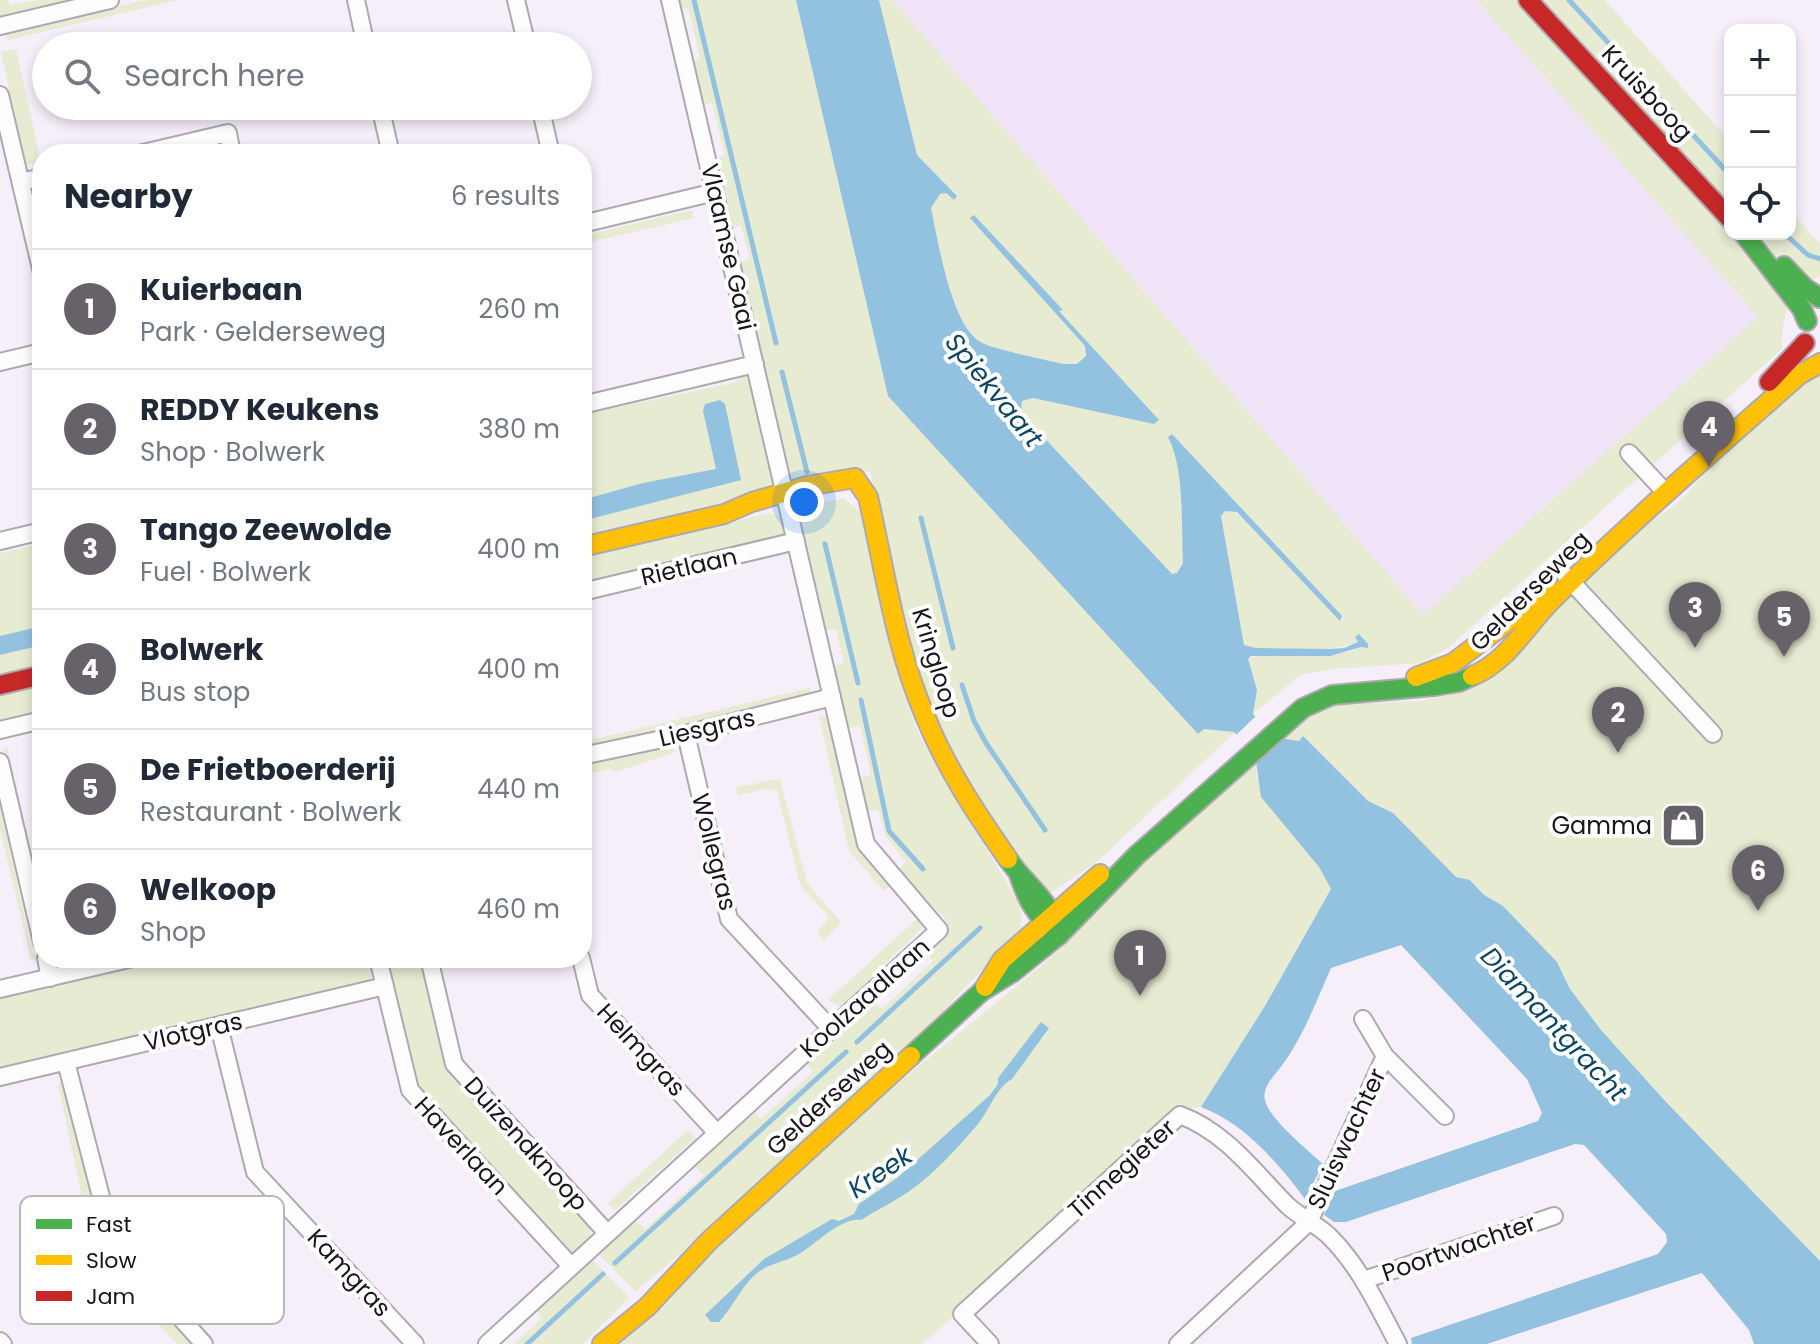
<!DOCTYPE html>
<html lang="en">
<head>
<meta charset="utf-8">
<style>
	body { margin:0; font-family:Poppins,sans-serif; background:#f6f6f7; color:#1f2937 }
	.controls { position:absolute; right:24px; top:24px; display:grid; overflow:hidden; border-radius:16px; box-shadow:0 4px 12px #0003 }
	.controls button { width:72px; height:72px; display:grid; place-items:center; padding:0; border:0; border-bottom:2px solid #e0e1e3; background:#fff; color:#1f2937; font:40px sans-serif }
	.you { position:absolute; left:804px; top:502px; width:28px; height:28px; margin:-20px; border:6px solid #fff; border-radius:50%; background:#1a73e8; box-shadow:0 0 0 12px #1a73e833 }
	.badge { display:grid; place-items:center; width:52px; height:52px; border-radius:50%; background:#676169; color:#fff; font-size:26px; font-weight:700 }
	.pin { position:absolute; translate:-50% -66px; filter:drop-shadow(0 2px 4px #0008) }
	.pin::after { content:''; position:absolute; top:42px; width:28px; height:24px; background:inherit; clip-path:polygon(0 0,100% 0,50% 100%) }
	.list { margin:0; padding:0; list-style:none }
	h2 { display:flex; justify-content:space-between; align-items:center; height:104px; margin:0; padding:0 32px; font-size:34px }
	h2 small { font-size:26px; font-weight:400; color:#747a83 }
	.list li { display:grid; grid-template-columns:52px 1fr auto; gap:24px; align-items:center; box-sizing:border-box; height:120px; padding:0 32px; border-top:2px solid #e0e1e3 }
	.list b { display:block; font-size:30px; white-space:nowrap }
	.list p { margin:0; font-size:26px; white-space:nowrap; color:#747a83 }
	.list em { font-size:26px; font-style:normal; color:#747a83 }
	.icon { flex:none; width:44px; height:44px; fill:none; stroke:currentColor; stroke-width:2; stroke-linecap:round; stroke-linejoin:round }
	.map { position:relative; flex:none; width:1820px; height:1344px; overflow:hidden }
	.search { position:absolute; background:#fff; box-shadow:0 4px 12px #0003; left:32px; top:32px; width:560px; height:88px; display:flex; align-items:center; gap:20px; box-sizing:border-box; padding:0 28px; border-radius:44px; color:#747a83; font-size:30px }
	.panel { position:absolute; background:#fff; box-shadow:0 4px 12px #0003; left:32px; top:144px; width:560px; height:824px; border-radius:32px }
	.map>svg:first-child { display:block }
</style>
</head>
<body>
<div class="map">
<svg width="1820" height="1344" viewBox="0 0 1820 1344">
	<rect width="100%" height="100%" fill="#f6eff9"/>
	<path fill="#f2e4f8" d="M893,0H1476L1758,317L1423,615Z"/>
	<g fill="#e6ebd2">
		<path d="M0,0H8L10,5L38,0H88L0,21Z"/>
		<path d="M145,0H178L8,40L5,33Z"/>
		<path d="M676,0H796L888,396L1199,734L1204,729L1235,732L1097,862L1050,893L1039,885L959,770L916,671L870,471L792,484L789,478L736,263L750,259L741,226L729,227L712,160L725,155L712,103L700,106L690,62L700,59L688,8L678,10Z"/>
		<path d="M879,0H893L1423,615L1758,317L1476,0H1605L1730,142V234H1790V210L1820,244V275C1788,296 1782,312 1782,349L1447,649L1420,663L1333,669L1300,675L1253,714L1257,690L1247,659L1260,655L1349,652L1361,647L1359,641C1329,655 1289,648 1256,648L1244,645L1221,516L1225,511L1230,509L1244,519L1168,437C1185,470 1181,525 1183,563L1176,574H1172L1021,413L1022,401L1033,398L1154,424L1158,420L971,218L1085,346L1086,356L1077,364H1064C1047,360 990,349 979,341C951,323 938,240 931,208L940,194L946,193L954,200L957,196L917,155Z"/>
		<path d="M16,49L41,162L26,165L1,52Z"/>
		<path d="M692,210L694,218L582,244V236Z"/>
		<path d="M1820,371V1261L1667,1103L1601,1030L1570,989L1557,962L1503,906L1484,895L1470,880L1456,878L1393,814L1368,801L1304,737L1299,741L1274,737L1312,705L1419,701L1449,695L1477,681L1549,611L1651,519C1689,503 1697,478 1723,451C1752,422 1788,397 1820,371Z"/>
		<path d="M735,373H743L751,380L775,486L771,490L582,542V415L737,382Z"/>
		<path d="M844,498L862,514C877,580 890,666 916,727C944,790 988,845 1020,906C1022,918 1022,925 1017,936L965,987L935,1021L698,1239L635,1292L600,1255V1250L635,1219L645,1229L704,1175L693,1164L753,1111L761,1119L813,1072L806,1063L872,1001L882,1009L933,961L926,953C936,943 953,934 945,919L898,870L906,862L886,837L878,810L866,812L858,778L871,775L860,726L848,728L833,666L844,663L836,629L825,631L799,528L797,515L805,506Z"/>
		<path d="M768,513L781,517L787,525L784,536L582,587V558Z"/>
		<path d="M42,543V668L0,678V553Z"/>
		<path d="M42,686V714L0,724V696Z"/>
		<path d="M810,688L812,697L582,751V742Z"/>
		<path d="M819,715L828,718L856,845L890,886L884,891L849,851Z"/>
		<path d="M671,743L676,752L616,772L611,769L582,775V763Z"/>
		<path d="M7,747L42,896V915L3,749Z"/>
		<path d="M1255,755L1257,777L1344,894L1266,1005L1201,1107L1190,1108L922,1344H611L892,1088L1041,966L1079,930L1096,900Z"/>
		<path d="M780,779L807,883L841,922L824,941L817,933L829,917L800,885L777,791L766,789L738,795L736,787Z"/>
		<path d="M0,806L33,954L40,955V959L31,960L0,829Z"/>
		<path d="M918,918L925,925L841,1007L828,1000Z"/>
		<path d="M160,958H371L374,971L368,982L0,1071V995Z"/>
		<path d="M386,958H419L445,1070L591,1229L589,1243L573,1255L567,1252L417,1087Z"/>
		<path d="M65,1082L109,1257L191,1344H177L94,1254L58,1084Z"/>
		<path d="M688,1130L695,1138L615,1210L608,1203Z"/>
		<path d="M589,1259L594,1261L629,1298L583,1344H514L542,1318L535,1309Z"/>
	</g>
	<g fill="#93c2e0">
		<path d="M796,0H879L917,155L957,196L954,200L946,193L940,194L931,208C938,241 951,323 979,341C990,349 1047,360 1064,364H1077L1086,356L1085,346L970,218L974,215L1063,310L1059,311L1159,420L1154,424L1033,398L1022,401L1021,413L1172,574L1177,573L1183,563C1181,525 1185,470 1168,437L1172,434L1342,616L1340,621L1237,512L1225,511L1221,516L1244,645L1256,648L1330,649L1344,648L1358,642L1355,637L1359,634L1368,644V648L1361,647L1330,656H1251L1248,659L1257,690L1253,714L1274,737L1299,741L1303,736L1368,801L1393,813L1456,877L1470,880L1484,895L1503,906L1557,962L1570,989L1601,1030L1667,1103L1820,1261V1344H1754L1749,1330L1702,1273L1487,1344H1412L1411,1338L1658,1254L1667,1242L1666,1234L1584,1145L1575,1144L1346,1222H1334L1324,1215L1335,1191L1538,1121L1542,1113L1527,1079L1401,945L1331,968C1316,1002 1303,1038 1280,1068C1273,1077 1262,1088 1265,1100C1269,1119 1308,1150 1323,1164L1305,1199C1278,1163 1244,1123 1201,1107L1265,1006L1331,889L1319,867L1261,797L1255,755L1234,732L1204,729L1198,734L888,396Z"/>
		<path d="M720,400L725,404L741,480L582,521V500L643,483L716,469L703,411L705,404Z"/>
		<path d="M42,626V645L0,655V636Z"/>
		<path d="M1041,1022L1049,1028L1012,1079C997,1086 989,1111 978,1124C961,1144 941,1166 920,1183C902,1198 880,1208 861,1220C840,1217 816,1245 797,1255C784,1262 768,1264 757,1273C743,1284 732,1308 719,1322H711L705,1315L764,1259L832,1219L839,1221L854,1214L859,1204L897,1178L990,1095L998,1084V1078Z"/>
	</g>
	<path fill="#f6eff9" d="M1258,714L1276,733L1251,757L1234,737Z"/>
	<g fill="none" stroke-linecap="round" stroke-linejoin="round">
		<g stroke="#93c2e0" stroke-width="5">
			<path d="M694,0L776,343"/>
			<path d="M1569,0L1730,175"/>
			<path d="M1785,234L1808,255L1820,259"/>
			<path d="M782,372L807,472"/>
			<path d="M921,518L953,648"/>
			<path d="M825,544L858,683"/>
			<path d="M962,685L974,721L986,743L1045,830"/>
			<path d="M861,700L889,831L923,869"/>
			<path d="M857,1042L980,928"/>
			<path d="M615,1263L846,1052"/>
			<path d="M527,1344L603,1274"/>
		</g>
		<defs>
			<g id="street">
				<path d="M356,0L366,46"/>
				<path d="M516,0L527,46"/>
				<path d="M0,26L110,0"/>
				<path d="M0,95L42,273"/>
				<path d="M380,106L391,154"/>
				<path d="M540,106L551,154"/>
				<path d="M139,154L228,133L232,154"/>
				<path d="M21,182L42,177"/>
				<path d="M582,224L715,192"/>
				<path d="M0,362L42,352"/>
				<path d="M582,405L755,364"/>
				<path d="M1629,453L1666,493"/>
				<path d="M0,541L42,531"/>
				<path d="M1566,576L1713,734"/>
				<path d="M582,592L796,541"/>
				<path d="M0,730L42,720"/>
				<path d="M686,734L729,919L831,1029"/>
				<path d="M582,756L686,734L832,697"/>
				<path d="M0,762L42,942"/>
				<path d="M46,958L50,978"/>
				<path d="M378,958L410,1090L571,1266"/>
				<path d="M429,958L454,1064L607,1233"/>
				<path d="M581,958L590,995L717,1133"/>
				<path d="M0,989L133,958"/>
				<path d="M1363,1019L1385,1056"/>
				<path d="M219,1026L255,1172L415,1344"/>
				<path d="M66,1062L113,1243L204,1344"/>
				<path d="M0,1077L385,986"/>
				<path d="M1364,1280L1554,1216"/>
				<path d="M0,1341L3,1344"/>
				<path d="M487,1344L939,930L866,844L670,0"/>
				<path d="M990,1344L962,1314L1180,1115C1226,1132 1255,1173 1288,1206C1300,1217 1316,1224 1328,1235C1359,1265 1378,1306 1398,1344"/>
				<path d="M1178,1344L1309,1222L1385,1056L1445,1116"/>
			</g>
			<g id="fast">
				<path d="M1744,234L1802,309L1807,321"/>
				<path d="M1784,266L1805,288L1820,298"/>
				<path d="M1008,859C1028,889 1049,896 1059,935C1038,919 1027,900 1019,875"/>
				<path d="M911,1056L982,991L1013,972L1059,935L1137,855L1303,708L1332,695L1435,686L1459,682L1472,676"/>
			</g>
			<g id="slow">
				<path d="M582,547L724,514L752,502L807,486L855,478L868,497C885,570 895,647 925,716C946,768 976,813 1008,859"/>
				<path d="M1472,676C1507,662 1526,626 1551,601C1630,523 1715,449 1799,375L1820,363"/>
				<path d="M1416,677L1453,663L1549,591"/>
				<path d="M985,987L1002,960L1100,874"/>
				<path d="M602,1344L647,1307L709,1241L911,1056"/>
			</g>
			<g id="jam">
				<path d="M1528,0L1730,219"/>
				<path d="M1769,382L1805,343"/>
				<path d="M0,685L42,675"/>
			</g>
		</defs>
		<use href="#street" stroke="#aea8b1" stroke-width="20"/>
		<use href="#fast" stroke="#aea8b1" stroke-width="22"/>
		<use href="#slow" stroke="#aea8b1" stroke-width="22"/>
		<use href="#jam" stroke="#aea8b1" stroke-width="22"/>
		<use href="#street" stroke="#fefdfe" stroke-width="16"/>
		<use href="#fast" stroke="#4caf50" stroke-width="18"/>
		<use href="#slow" stroke="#ffc107" stroke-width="18"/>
		<use href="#jam" stroke="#c62828" stroke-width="18"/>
	</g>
	<defs>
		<symbol id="shop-square" viewBox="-11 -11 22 22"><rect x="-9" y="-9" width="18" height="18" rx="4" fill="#676169" stroke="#fff"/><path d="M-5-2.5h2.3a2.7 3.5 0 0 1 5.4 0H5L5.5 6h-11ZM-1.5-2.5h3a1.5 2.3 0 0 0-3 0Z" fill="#fff"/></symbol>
	</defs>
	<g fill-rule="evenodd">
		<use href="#shop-square" x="1658" y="800" width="51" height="51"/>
	</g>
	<g text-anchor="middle" stroke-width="8" stroke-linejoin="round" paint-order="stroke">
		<g font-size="24" fill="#1a141c" stroke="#fff">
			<text transform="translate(1647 93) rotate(47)" y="8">Kruisboog</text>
			<text transform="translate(728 247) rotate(77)" y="8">Vlaamse Gaai</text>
			<text transform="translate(689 567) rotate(-13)" y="8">Rietlaan</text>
			<text transform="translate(1530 591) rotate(-45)" y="8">Gelderseweg</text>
			<text transform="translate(936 663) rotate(73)" y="8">Kringloop</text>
			<text transform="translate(707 728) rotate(-13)" y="8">Liesgras</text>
			<text transform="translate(714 852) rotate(76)" y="8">Wollegras</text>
			<text transform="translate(865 998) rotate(-42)" y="8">Koolzaadlaan</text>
			<text transform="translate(193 1032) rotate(-13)" y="8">Vlotgras</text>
			<text transform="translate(641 1050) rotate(47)" y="8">Helmgras</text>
			<text transform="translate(829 1098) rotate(-42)" y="8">Gelderseweg</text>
			<text transform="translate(1347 1139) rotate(-65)" y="8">Sluiswachter</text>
			<text transform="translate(526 1144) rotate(48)" y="8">Duizendknoop</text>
			<text transform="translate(461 1146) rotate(47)" y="8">Haverlaan</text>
			<text transform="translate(1122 1169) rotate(-42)" y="8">Tinnegieter</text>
			<text transform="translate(1459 1248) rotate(-19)" y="8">Poortwachter</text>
			<text transform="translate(349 1273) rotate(47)" y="8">Kamgras</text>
		</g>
		<g font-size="24" fill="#1a141c" stroke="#fff" text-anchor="end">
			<text x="1652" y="834">Gamma</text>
		</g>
		<g font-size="26" font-style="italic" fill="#0c4762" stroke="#fff">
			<text transform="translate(994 390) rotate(51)" y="9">Spiekvaart</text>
			<text transform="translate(1554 1024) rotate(47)" y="9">Diamantgracht</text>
			<text transform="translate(880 1172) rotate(-34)" y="9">Kreek</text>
		</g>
	</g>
	<rect x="20" y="1196" width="264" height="128" rx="12" fill="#fff" stroke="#bab8bb" stroke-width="2"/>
	<rect x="36" y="1219" width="36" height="10" fill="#4caf50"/>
	<rect x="36" y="1255" width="36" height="10" fill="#ffc107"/>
	<rect x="36" y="1291" width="36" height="10" fill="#c62828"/>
	<g font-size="22" fill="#1a141c">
		<text x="86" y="1232">Fast</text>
		<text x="86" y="1268">Slow</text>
		<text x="86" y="1304">Jam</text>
	</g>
</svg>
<div class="controls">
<button>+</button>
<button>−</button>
<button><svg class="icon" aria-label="locate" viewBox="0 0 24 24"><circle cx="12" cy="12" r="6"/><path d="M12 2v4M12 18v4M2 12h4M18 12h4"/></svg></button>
</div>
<div class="you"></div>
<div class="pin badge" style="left:1140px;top:996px">1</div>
<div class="pin badge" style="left:1618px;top:753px">2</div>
<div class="pin badge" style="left:1695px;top:648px">3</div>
<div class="pin badge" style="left:1709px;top:467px">4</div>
<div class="pin badge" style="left:1784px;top:657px">5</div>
<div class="pin badge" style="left:1758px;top:911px">6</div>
<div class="search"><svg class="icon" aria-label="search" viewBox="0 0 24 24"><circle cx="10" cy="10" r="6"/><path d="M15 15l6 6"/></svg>Search here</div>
<section class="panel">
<h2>Nearby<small>6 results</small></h2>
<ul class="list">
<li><span class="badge">1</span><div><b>Kuierbaan</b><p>Park · Gelderseweg</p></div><em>260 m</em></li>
<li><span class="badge">2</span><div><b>REDDY Keukens</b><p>Shop · Bolwerk</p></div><em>380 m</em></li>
<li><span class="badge">3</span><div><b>Tango Zeewolde</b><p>Fuel · Bolwerk</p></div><em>400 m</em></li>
<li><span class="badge">4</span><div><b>Bolwerk</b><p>Bus stop</p></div><em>400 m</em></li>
<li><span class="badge">5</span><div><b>De Frietboerderij</b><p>Restaurant · Bolwerk</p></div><em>440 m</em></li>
<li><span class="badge">6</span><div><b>Welkoop</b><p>Shop</p></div><em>460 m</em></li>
</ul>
</section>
</div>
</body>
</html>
